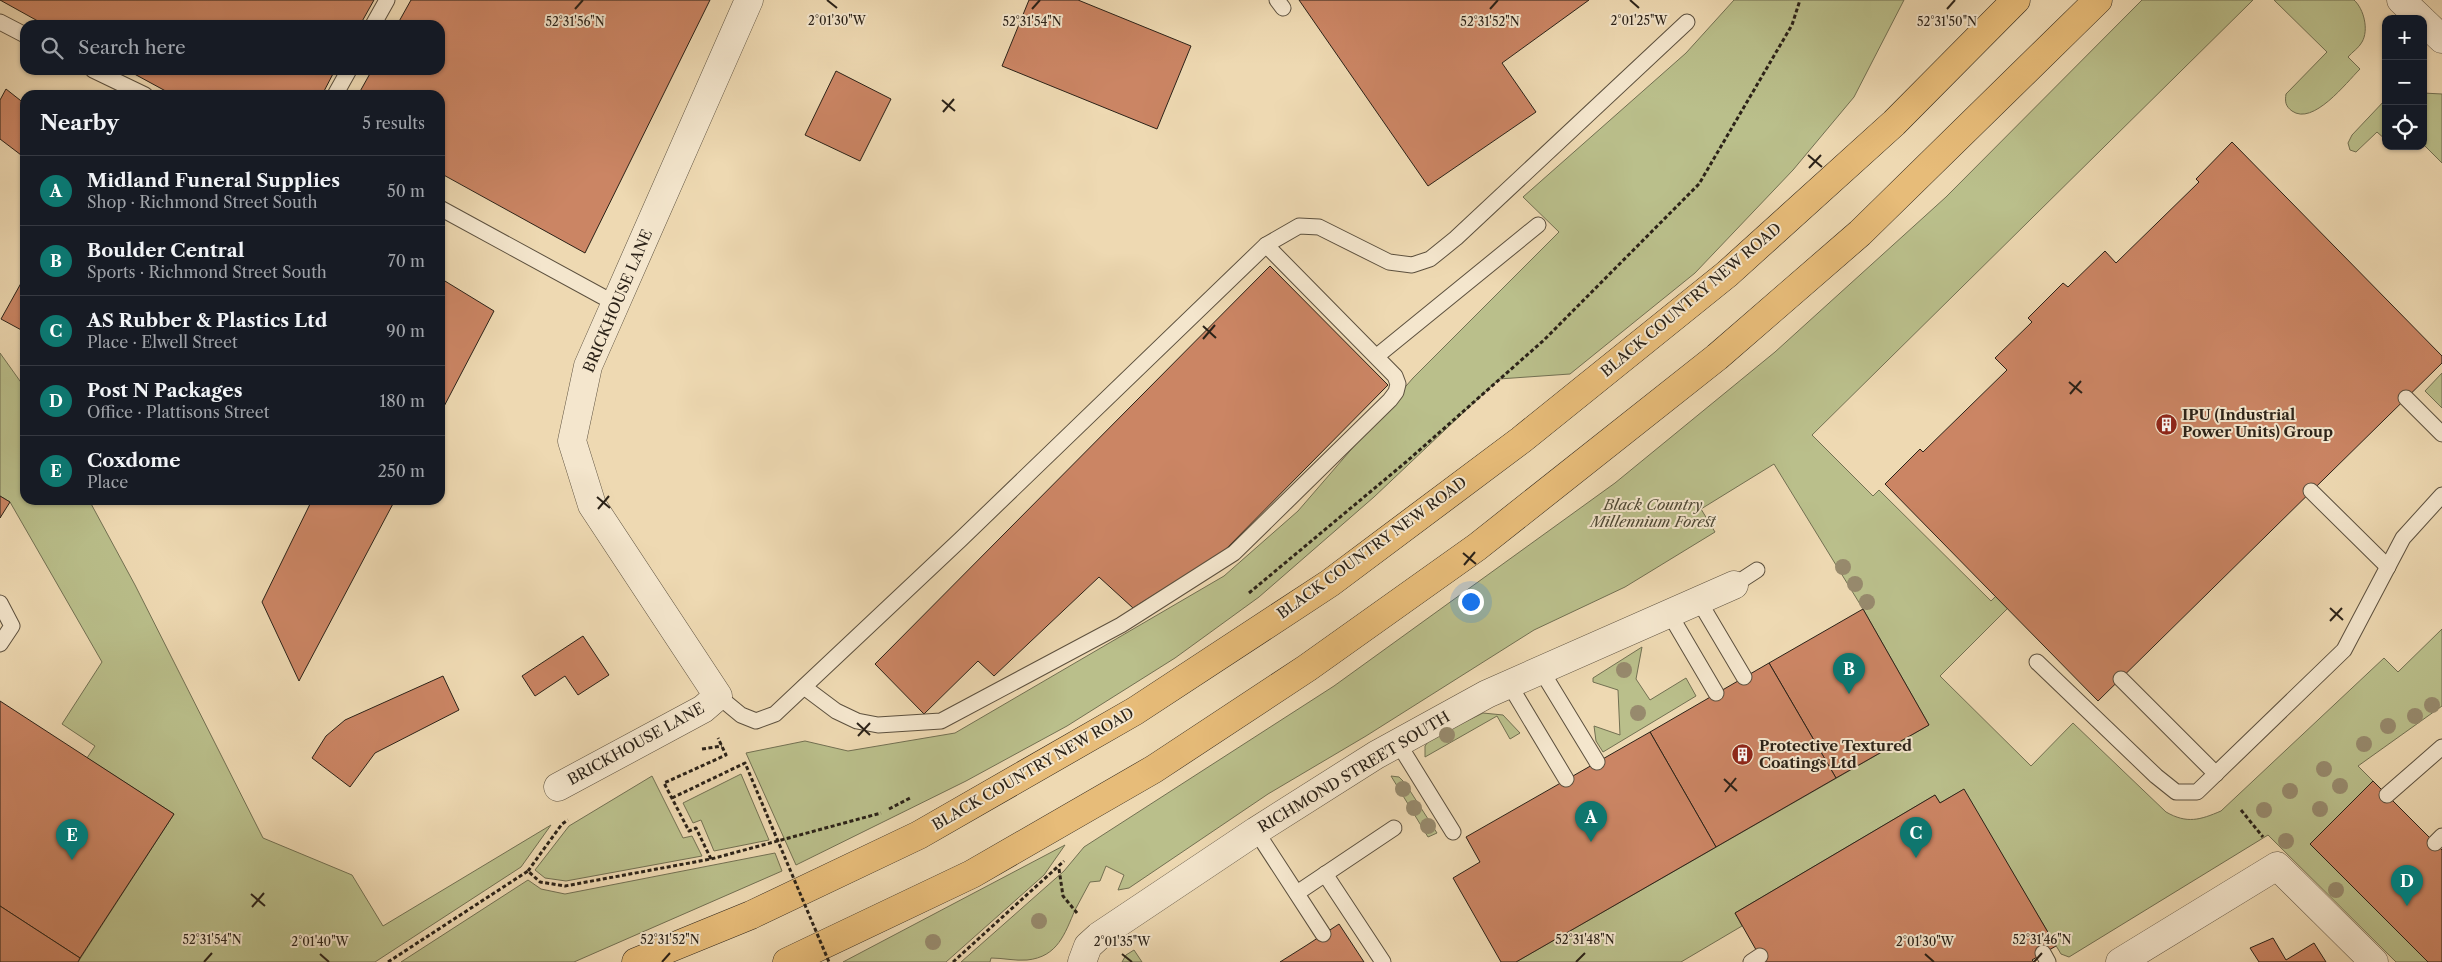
<!DOCTYPE html>
<html lang="en">
<head>
<meta charset="utf-8">
<style>
	body { margin:0; font-family:"Libre Caslon Text",serif; background:#242831; color:#f1f3f6 }
	.controls { position:absolute; right:15px; top:15px; display:grid; overflow:hidden; border-radius:10px; box-shadow:0 1px 4px #0004 }
	.controls button { width:45px; height:45px; display:grid; place-items:center; padding:0; border:0; border-bottom:1px solid #363941; background:#171b24; color:#f1f3f6; font:25px sans-serif }
	.you { position:absolute; left:1470px; top:601px; width:18px; height:18px; margin:-12px; border:4px solid #fff; border-radius:50%; background:#1a73e8; box-shadow:0 0 0 8px #1a73e833 }
	.badge { display:grid; place-items:center; width:32px; height:32px; border-radius:50%; background:#0f766e; color:#fff; font-size:16px; font-weight:700 }
	.pin { position:absolute; translate:-50% -41px; filter:drop-shadow(0 1px 2px #0008) }
	.pin::after { content:''; position:absolute; top:26px; width:18px; height:15px; background:inherit; clip-path:polygon(0 0,100% 0,50% 100%) }
	.list { margin:0; padding:0; list-style:none }
	h2 { display:flex; justify-content:space-between; align-items:center; height:65px; margin:0; padding:0 20px; font-size:21px }
	h2 small { font-size:16px; font-weight:400; color:#9ea1a6 }
	.list li { display:grid; grid-template-columns:32px 1fr auto; gap:15px; align-items:center; box-sizing:border-box; height:70px; padding:0 20px; border-top:1px solid #363941 }
	.list b { display:block; font-size:19px; white-space:nowrap }
	.list p { margin:0; font-size:16px; white-space:nowrap; color:#9ea1a6 }
	.list em { font-size:16px; font-style:normal; color:#9ea1a6 }
	.icon { flex:none; width:28px; height:28px; fill:none; stroke:currentColor; stroke-width:2; stroke-linecap:round; stroke-linejoin:round }
	.map { position:relative; flex:none; width:2442px; height:962px; overflow:hidden }
	.search { position:absolute; background:#171b24; box-shadow:0 1px 4px #0004; left:20px; top:20px; width:425px; height:55px; display:flex; align-items:center; gap:12px; box-sizing:border-box; padding:0 18px; border-radius:15px; color:#9ea1a6; font-size:19px }
	.panel { position:absolute; background:#171b24; box-shadow:0 1px 4px #0004; left:20px; top:90px; width:425px; height:415px; border-radius:15px }
	.map>svg:first-child { display:block }
</style>
</head>
<body>
<div class="map">
<svg width="2442" height="962" viewBox="0 0 2442 962">
	<rect width="100%" height="100%" fill="#eed9b2"/>
	<filter id="stains"><feTurbulence type="fractalNoise" baseFrequency=".004" numOctaves="4"/><feColorMatrix values="0 0 0 0 .2 0 0 0 0 .09 0 0 0 0 .02 0 0 0 .5 -.17"/></filter>
	<radialGradient id="worn" r=".72"><stop offset=".6" stop-color="#630" stop-opacity="0"/><stop offset="1" stop-color="#630" stop-opacity=".3"/></radialGradient>
	<g fill="#babf8b" stroke="#727052">
		<path d="M1734,0H1904L1854,97L1793,170L1695,273L1570,374L1499,379L1374,497L1259,597L1175,658L1067,726L966,781L796,865L746,753L805,741L848,751L955,733L1224,576L1298,511L1413,378L1559,232L1523,197L1686,53Z"/>
		<path d="M2142,0H2253L1812,435L1873,496L1879,490L1991,601L1996,596L2008,608L1940,676L2031,766L2073,723L2166,812C2187,824 2200,820 2221,811L2384,658L2398,672L2442,629V706L2358,766L2373,781L2310,844L2428,962H2396L2268,835L2069,957L2061,954L1963,790L1940,803L1935,795L1735,913L1742,926L1681,962H1516L1929,725L1863,609L1774,464L1701,509L1715,532L1625,587L1534,630L1366,736L1268,794L1129,888L1118,890L1124,875L1106,866L1100,881L1090,882C1085,891 1080,901 1075,910C1065,933 1058,957 1027,960C1015,961 1003,958 991,958L990,962H961L1064,871L1084,847L1334,686L1615,483L1775,352L1946,197Z"/>
		<path d="M2274,0H2354C2364,9 2369,30 2362,42C2359,48 2352,52 2348,57L2360,69C2346,83 2313,126 2292,111C2285,106 2285,101 2286,94L2327,52Z"/>
		<path d="M2423,93L2442,94V163L2423,144Z"/>
		<path d="M2386,99V140L2377,132L2356,152L2350,150L2348,143L2352,135Z"/>
		<path d="M0,353L25,388V500H89L135,585L263,838L352,875L383,926L551,825L521,867L375,962H78L174,814L87,758L95,746L62,724L102,662L10,502L0,496Z"/>
		<path d="M2442,373V408L2425,391Z"/>
		<path d="M1642,647L1636,679L1650,700L1686,678L1696,696L1603,752L1596,741L1594,726L1620,735L1618,690L1593,682V678Z"/>
		<path d="M1483,713L1503,715L1520,733L1510,739L1497,716L1425,757V746L1430,739Z"/>
		<path d="M741,774L769,840L714,851L701,820L693,823L683,803Z"/>
		<path d="M652,776L683,838L692,836L702,856L566,881L545,878L535,870L569,826Z"/>
		<path d="M1391,776L1399,777L1405,783L1437,833L1428,837Z"/>
		<path d="M1065,845L1044,875L946,962H843Z"/>
		<path d="M775,853L782,871L574,962H401L528,880L541,889L565,894Z"/>
		<path d="M1134,950L1142,962H1122L1126,955Z"/>
	</g>
	<g fill="#cb8564" stroke="#2b2218">
		<path d="M0,0H374L360,25H45Z"/>
		<path d="M411,0H710L585,253L440,173V95H358L372,70H440V25H397Z"/>
		<path d="M1029,0H1078L1191,46L1157,129L1002,66Z"/>
		<path d="M1299,0H1589L1502,63L1536,112L1428,186Z"/>
		<path d="M127,70H335L322,95H173Z"/>
		<path d="M836,71L891,99L860,161L805,135Z"/>
		<path d="M6,89L25,104V158L0,139V100Z"/>
		<path d="M2232,142L2442,356V363L2098,701L1885,484L1920,449L1923,452L2007,370L1995,358L2032,322L2028,318L2063,283L2068,287L2105,251L2116,263L2199,182L2196,179Z"/>
		<path d="M1270,266L1388,385L1224,551L1133,608L1099,577L994,676L978,661L924,714L875,664Z"/>
		<path d="M25,276V332L1,319Z"/>
		<path d="M440,278L494,311L440,414Z"/>
		<path d="M0,496L10,502L0,518Z"/>
		<path d="M312,500H395L299,681L262,602Z"/>
		<path d="M1863,609L1929,725L1836,778L1769,663Z"/>
		<path d="M583,636L609,675L578,695L565,676L535,696L522,676Z"/>
		<path d="M1769,663L1836,778L1716,847L1650,732Z"/>
		<path d="M443,676L459,710L375,753L350,787L312,758L326,736L345,720Z"/>
		<path d="M0,701L174,814L80,958L0,906Z"/>
		<path d="M1650,732L1716,847L1516,962H1501L1453,878L1480,862L1466,837Z"/>
		<path d="M2373,781L2442,850V962H2428L2310,844Z"/>
		<path d="M1964,789L2056,946L2032,960L2034,962H1763L1735,913L1935,795L1940,803Z"/>
		<path d="M0,906L80,958L78,962H0Z"/>
		<path d="M1339,924L1364,962H1280L1307,945Z"/>
		<path d="M2273,938L2286,960L2314,943L2326,962H2259L2250,948Z"/>
	</g>
	<g fill="none" stroke-linecap="round" stroke-linejoin="round">
		<defs>
			<g id="service">
				<path d="M1277,0L1283,8"/>
				<path d="M0,22L25,35"/>
				<path d="M373,25L387,0"/>
				<path d="M93,70L145,95"/>
				<path d="M335,95L349,70"/>
				<path d="M440,208L616,304"/>
				<path d="M1377,356L1538,225"/>
				<path d="M2406,398L2442,434"/>
				<path d="M2311,491L2388,567"/>
				<path d="M1734,585L1757,570"/>
				<path d="M1699,601L1744,677"/>
				<path d="M0,603L12,626L0,644"/>
				<path d="M1669,613L1716,693"/>
				<path d="M2037,662L2156,776L2176,792H2197L2344,650L2403,538L2442,495"/>
				<path d="M1541,670L1597,762"/>
				<path d="M2121,679L2216,774"/>
				<path d="M1509,684L1566,779"/>
				<path d="M804,687L836,711L857,721L878,725L941,721L1121,625L1234,553L1390,400L1396,392L1398,384L1395,376L1266,245"/>
				<path d="M718,696L741,715L756,721L775,714L960,540L1266,245L1299,226L1319,227L1389,262L1412,265L1430,259L1456,238L1687,22"/>
				<path d="M1398,743L1453,832"/>
				<path d="M2387,795L2442,747"/>
				<path d="M1256,831L1323,934"/>
				<path d="M2435,843L2442,836"/>
				<path d="M1325,874L1383,962"/>
				<path d="M1297,893L1394,828"/>
				<path d="M2043,953L2048,962"/>
				<path d="M1751,962L1760,956"/>
			</g>
			<g id="minor">
				<path d="M2401,0L2421,19"/>
				<path d="M2423,21L2442,39"/>
				<path d="M558,787L703,709L718,696L592,505L572,441L588,366L749,0"/>
				<path d="M1082,962L1088,946L1099,936L1256,831L1376,755L1487,694L1734,585"/>
				<path d="M2120,962L2277,866L2374,962"/>
			</g>
			<g id="trunk">
				<path d="M636,962L751,915L919,835L1135,711L1330,583L1521,440L1727,274L1894,123L2016,0"/>
				<path d="M787,962L972,874L1154,769L1307,668L1477,547L1717,357L1860,233L2098,0"/>
			</g>
		</defs>
		<use href="#service" stroke="#5c503e" stroke-width="17"/>
		<use href="#minor" stroke="#5c503e" stroke-width="29"/>
		<use href="#trunk" stroke="#2b2218" stroke-width="29"/>
		<g stroke="#2b2218" stroke-width="3" stroke-dasharray="4 2.5" stroke-linecap="butt">
			<path d="M1249,593L1406,462L1544,340L1699,184L1792,25L1800,0"/>
			<path d="M702,749L722,746"/>
			<path d="M889,809L912,797"/>
			<path d="M2241,810L2263,837"/>
			<path d="M711,859L696,828L689,831L664,783L726,755L718,738"/>
			<path d="M1059,869L1063,896L1077,913"/>
			<path d="M528,871L562,824L568,820"/>
			<path d="M388,962L528,871L540,882L565,886L711,859L881,813"/>
			<path d="M953,962L1064,861"/>
		</g>
		<use href="#service" stroke="#f4e6cd" stroke-width="15"/>
		<use href="#minor" stroke="#f4e6cd" stroke-width="28"/>
		<use href="#trunk" stroke="#e7bc79" stroke-width="28"/>
		<path stroke="#2b2218" stroke-width="3" stroke-dasharray="4 2.5" stroke-linecap="butt" d="M672,798L745,763L829,962"/>
	</g>
	<g fill="#978a6d">
		<circle cx="1843" cy="567" r="8"/>
		<circle cx="1855" cy="584" r="8"/>
		<circle cx="1867" cy="602" r="8"/>
		<circle cx="1624" cy="670" r="8"/>
		<circle cx="2432" cy="705" r="8"/>
		<circle cx="1638" cy="713" r="8"/>
		<circle cx="2415" cy="716" r="8"/>
		<circle cx="2388" cy="726" r="8"/>
		<circle cx="1447" cy="735" r="8"/>
		<circle cx="2364" cy="744" r="8"/>
		<circle cx="2324" cy="769" r="8"/>
		<circle cx="2340" cy="786" r="8"/>
		<circle cx="1403" cy="789" r="8"/>
		<circle cx="2290" cy="791" r="8"/>
		<circle cx="1414" cy="808" r="8"/>
		<circle cx="2320" cy="809" r="8"/>
		<circle cx="2264" cy="810" r="8"/>
		<circle cx="1428" cy="826" r="8"/>
		<circle cx="2286" cy="841" r="8"/>
		<circle cx="2336" cy="890" r="8"/>
		<circle cx="1039" cy="921" r="8"/>
		<circle cx="933" cy="942" r="8"/>
	</g>
	<path fill="none" stroke="#2b2218" stroke-width="2" d="M827,0L837,8M1630,0L1639,8M575,9L583,0M1032,9L1040,0M1490,9L1498,0M1947,9L1955,0M942,100L955,111M943,112L954,99M1808,155L1822,167M1809,168L1821,155M1203,326L1216,338M1203,339L1215,325M2069,382L2082,393M2070,394L2081,381M597,497L610,508M598,509L609,496M1463,553L1476,564M1464,565L1475,552M2330,608L2343,620M2330,621L2342,608M857,723L870,735M858,736L870,723M1724,779L1737,791M1725,792L1736,778M251,894L265,906M252,907L264,893M320,954L329,962M1122,954L1132,962M1925,954L1934,962M204,962L212,953M662,962L670,953M1576,962L1585,953M2034,962L2042,953"/>
	<defs>
		<symbol id="building-disc" viewBox="-11 -11 22 22"><circle r="9.5" fill="#8f2418" stroke="#f4e6cd"/><path d="M-4-6H4V6H1V3H-1V6H-4ZM-2.5-4.3h1.7v1.8h-1.7ZM.8-4.3h1.7v1.8H.8ZM-2.5-1h1.7V.8h-1.7ZM.8-1h1.7V.8H.8Z" fill="#fff"/></symbol>
	</defs>
	<g fill-rule="evenodd">
		<use href="#building-disc" x="2154" y="412" width="25" height="25"/>
		<use href="#building-disc" x="1730" y="742" width="25" height="25"/>
	</g>
	<g text-anchor="middle" stroke-width="4" stroke-linejoin="round" paint-order="stroke">
		<g font-size="15" fill="#2b2218" stroke="#f4e6cd">
			<text transform="translate(1691 300) rotate(-40)" y="5">BLACK COUNTRY NEW ROAD</text>
			<text transform="translate(618 301) rotate(-67)" y="5">BRICKHOUSE LANE</text>
			<text transform="translate(1372 548) rotate(-36)" y="5">BLACK COUNTRY NEW ROAD</text>
			<text transform="translate(636 744) rotate(-29)" y="5">BRICKHOUSE LANE</text>
			<text transform="translate(1033 769) rotate(-30)" y="5">BLACK COUNTRY NEW ROAD</text>
			<text transform="translate(1354 772) rotate(-31)" y="5">RICHMOND STREET SOUTH</text>
		</g>
		<g font-size="15" font-weight="bold" fill="#2b2218" stroke="#f4e6cd" text-anchor="start">
			<text x="2182" y="420">IPU (Industrial<tspan x="2182" dy="17">Power Units) Group</tspan></text>
			<text x="1759" y="751">Protective Textured<tspan x="1759" dy="17">Coatings Ltd</tspan></text>
		</g>
		<g font-size="15" font-style="italic" fill="#4f4935" stroke="#f4e6cd">
			<text x="1653" y="510">Black Country<tspan x="1653" dy="17">Millennium Forest</tspan></text>
		</g>
	</g>
	<g font-size="12" text-anchor="middle" fill="#2b2218" stroke="#f4e6cd" stroke-width="4" stroke-linejoin="round" paint-order="stroke">
		<text x="837" y="25">2°01'30"W</text>
		<text x="1639" y="25">2°01'25"W</text>
		<text x="575" y="26">52°31'56"N</text>
		<text x="1032" y="26">52°31'54"N</text>
		<text x="1490" y="26">52°31'52"N</text>
		<text x="1947" y="26">52°31'50"N</text>
		<text x="212" y="944">52°31'54"N</text>
		<text x="670" y="944">52°31'52"N</text>
		<text x="1585" y="944">52°31'48"N</text>
		<text x="2042" y="944">52°31'46"N</text>
		<text x="320" y="946">2°01'40"W</text>
		<text x="1122" y="946">2°01'35"W</text>
		<text x="1925" y="946">2°01'30"W</text>
	</g>
	<rect width="100%" height="100%" filter="url(#stains)"/>
	<rect width="100%" height="100%" fill="url(#worn)"/>
</svg>
<div class="controls">
<button>+</button>
<button>−</button>
<button><svg class="icon" aria-label="locate" viewBox="0 0 24 24"><circle cx="12" cy="12" r="6"/><path d="M12 2v4M12 18v4M2 12h4M18 12h4"/></svg></button>
</div>
<div class="you"></div>
<div class="pin badge" style="left:1591px;top:842px">A</div>
<div class="pin badge" style="left:1849px;top:694px">B</div>
<div class="pin badge" style="left:1916px;top:858px">C</div>
<div class="pin badge" style="left:2407px;top:906px">D</div>
<div class="pin badge" style="left:72px;top:860px">E</div>
<div class="search"><svg class="icon" aria-label="search" viewBox="0 0 24 24"><circle cx="10" cy="10" r="6"/><path d="M15 15l6 6"/></svg>Search here</div>
<section class="panel">
<h2>Nearby<small>5 results</small></h2>
<ul class="list">
<li><span class="badge">A</span><div><b>Midland Funeral Supplies</b><p>Shop · Richmond Street South</p></div><em>50 m</em></li>
<li><span class="badge">B</span><div><b>Boulder Central</b><p>Sports · Richmond Street South</p></div><em>70 m</em></li>
<li><span class="badge">C</span><div><b>AS Rubber &amp; Plastics Ltd</b><p>Place · Elwell Street</p></div><em>90 m</em></li>
<li><span class="badge">D</span><div><b>Post N Packages</b><p>Office · Plattisons Street</p></div><em>180 m</em></li>
<li><span class="badge">E</span><div><b>Coxdome</b><p>Place</p></div><em>250 m</em></li>
</ul>
</section>
</div>
</body>
</html>
